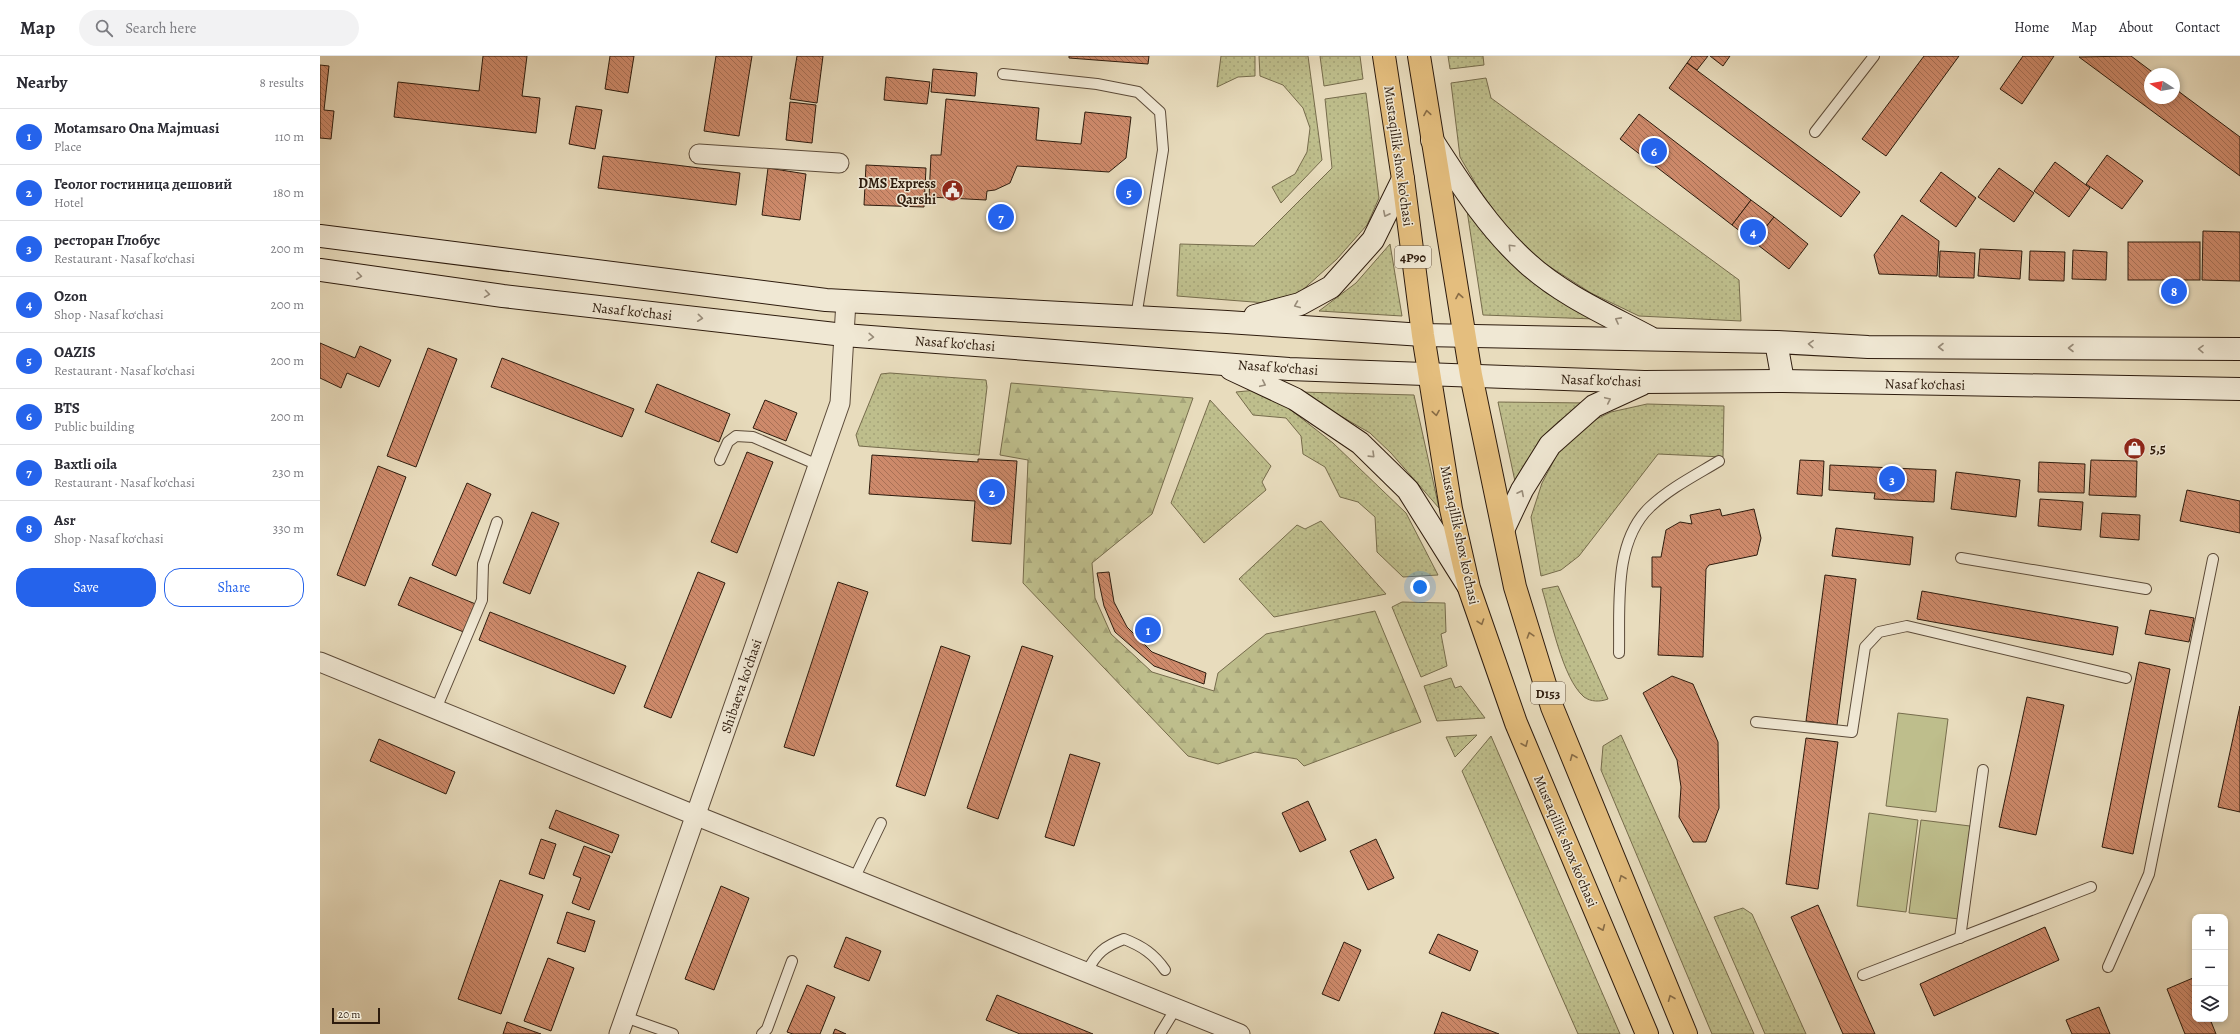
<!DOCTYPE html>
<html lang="en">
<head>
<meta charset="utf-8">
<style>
	body { margin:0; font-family:Alegreya,serif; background:#f2f2f3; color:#2b2b33 }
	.controls { position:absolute; right:12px; bottom:12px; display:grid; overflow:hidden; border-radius:8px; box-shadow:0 2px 6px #0003 }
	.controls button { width:36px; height:36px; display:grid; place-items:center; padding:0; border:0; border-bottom:1px solid #e1e1e2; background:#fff; color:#2b2b33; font:20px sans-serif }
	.compass { position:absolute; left:1824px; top:12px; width:36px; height:36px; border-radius:50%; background:#fff; box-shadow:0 2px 6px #0003; rotate:281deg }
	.scale { position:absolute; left:12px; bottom:10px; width:48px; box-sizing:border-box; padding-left:4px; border:2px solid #2d1b0d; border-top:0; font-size:11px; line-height:14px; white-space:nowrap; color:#2d1b0d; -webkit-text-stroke:3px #f0e8d4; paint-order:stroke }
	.you { position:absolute; left:1100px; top:531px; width:14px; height:14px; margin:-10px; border:3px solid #fff; border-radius:50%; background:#1a73e8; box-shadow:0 0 0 6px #1a73e833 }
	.badge { display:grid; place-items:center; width:26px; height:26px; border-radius:50%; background:#2563eb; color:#fff; font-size:13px; font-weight:700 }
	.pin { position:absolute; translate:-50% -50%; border:2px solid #fff; box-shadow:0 1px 4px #0006 }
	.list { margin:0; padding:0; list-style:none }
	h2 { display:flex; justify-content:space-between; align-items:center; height:52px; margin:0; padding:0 16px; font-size:17px }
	h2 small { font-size:13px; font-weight:400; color:#7c7c81 }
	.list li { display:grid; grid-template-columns:26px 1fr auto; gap:12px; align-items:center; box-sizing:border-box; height:56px; padding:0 16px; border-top:1px solid #e1e1e2 }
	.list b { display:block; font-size:15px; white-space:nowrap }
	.list p { margin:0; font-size:13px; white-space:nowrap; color:#7c7c81 }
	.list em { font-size:13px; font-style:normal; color:#7c7c81 }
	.actions { display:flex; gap:8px; padding:12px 16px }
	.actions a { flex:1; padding:9px 0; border:1px solid #2563eb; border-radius:16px; text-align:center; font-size:14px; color:#2563eb }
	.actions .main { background:#2563eb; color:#fff }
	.icon { flex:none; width:22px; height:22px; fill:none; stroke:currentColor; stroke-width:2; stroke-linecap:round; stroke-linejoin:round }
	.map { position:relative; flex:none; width:1920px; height:978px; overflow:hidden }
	header { display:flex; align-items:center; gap:24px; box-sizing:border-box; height:56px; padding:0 20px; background:#fff; border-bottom:1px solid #e1e1e2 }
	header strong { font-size:19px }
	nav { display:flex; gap:22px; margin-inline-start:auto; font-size:14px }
	.search { width:280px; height:36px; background:#f2f2f3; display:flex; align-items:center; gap:10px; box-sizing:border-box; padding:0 14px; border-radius:22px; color:#7c7c81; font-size:15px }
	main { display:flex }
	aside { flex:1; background:#fff }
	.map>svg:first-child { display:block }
</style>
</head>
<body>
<header>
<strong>Map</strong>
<div class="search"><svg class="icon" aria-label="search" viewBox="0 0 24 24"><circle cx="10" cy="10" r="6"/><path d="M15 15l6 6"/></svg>Search here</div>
<nav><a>Home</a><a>Map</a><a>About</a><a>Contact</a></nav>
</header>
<main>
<aside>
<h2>Nearby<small>8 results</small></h2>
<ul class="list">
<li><span class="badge">1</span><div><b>Motamsaro Ona Majmuasi</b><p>Place</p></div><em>110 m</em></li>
<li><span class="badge">2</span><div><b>Геолог гостиница дешовий</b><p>Hotel</p></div><em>180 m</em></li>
<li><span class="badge">3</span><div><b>ресторан Глобус</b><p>Restaurant · Nasaf ko‘chasi</p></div><em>200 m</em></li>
<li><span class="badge">4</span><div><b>Ozon</b><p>Shop · Nasaf ko‘chasi</p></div><em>200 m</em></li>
<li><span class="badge">5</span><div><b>OAZIS</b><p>Restaurant · Nasaf ko‘chasi</p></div><em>200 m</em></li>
<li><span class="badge">6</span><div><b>BTS</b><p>Public building</p></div><em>200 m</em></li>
<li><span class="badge">7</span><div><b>Baxtli oila</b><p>Restaurant · Nasaf ko‘chasi</p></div><em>230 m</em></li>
<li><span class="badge">8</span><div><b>Asr</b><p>Shop · Nasaf ko‘chasi</p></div><em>330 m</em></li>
</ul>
<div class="actions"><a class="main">Save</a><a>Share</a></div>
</aside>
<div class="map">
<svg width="1920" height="978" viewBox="0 0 1920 978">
	<defs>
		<pattern id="grass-dots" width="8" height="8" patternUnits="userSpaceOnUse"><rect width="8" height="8" fill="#bebe8c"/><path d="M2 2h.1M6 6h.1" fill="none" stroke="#a4a378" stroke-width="1.8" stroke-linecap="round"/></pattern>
		<pattern id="forest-firs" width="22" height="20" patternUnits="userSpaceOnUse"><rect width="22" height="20" fill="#bebe8c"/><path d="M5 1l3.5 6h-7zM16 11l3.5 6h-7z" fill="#a4a378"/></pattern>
		<pattern id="building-back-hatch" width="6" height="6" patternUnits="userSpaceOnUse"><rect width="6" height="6" fill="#ce8a6b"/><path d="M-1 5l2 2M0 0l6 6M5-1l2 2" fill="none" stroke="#a87056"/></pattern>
	</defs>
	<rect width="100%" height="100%" fill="#e8dcbd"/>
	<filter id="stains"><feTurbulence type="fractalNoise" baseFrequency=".005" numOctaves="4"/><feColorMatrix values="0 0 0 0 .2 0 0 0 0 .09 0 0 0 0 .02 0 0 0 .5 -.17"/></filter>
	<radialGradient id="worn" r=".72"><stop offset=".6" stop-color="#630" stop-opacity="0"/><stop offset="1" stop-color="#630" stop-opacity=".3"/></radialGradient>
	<g fill="url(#grass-dots)" stroke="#766c4c">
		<path d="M901,0H935V20L918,21L897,31Z"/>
		<path d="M939,0H988L1002,104L961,147L952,131L975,118L987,96L990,72L983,52L963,29L940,20Z"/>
		<path d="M1000,0H1040L1043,23L1004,30Z"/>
		<path d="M1128,0H1163L1164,9L1130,13Z"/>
		<path d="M1166,22L1171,42L1419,224L1421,265L1319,260L1271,237L1224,207L1188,174L1160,135L1140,101L1131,27Z"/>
		<path d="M1046,37L1059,142L1047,169L1017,203L978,238L946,247L857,240L860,188L934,190L1012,112L1005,43Z"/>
		<path d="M1146,148L1183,200L1226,237L1275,263L1163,259Z"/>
		<path d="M1070,188L1082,260L999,255L1036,227Z"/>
		<path d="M570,317L666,324L667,331L659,399L539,390L536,379L561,318Z"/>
		<path d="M937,334L962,347L1013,387L1086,457L1118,519L1083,521L1057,496L1055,461L1038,446L1020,441L1005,411L983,398L981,380L966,362L933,359L916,336Z"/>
		<path d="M979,336L1094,339L1119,452L1071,397L1050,377Z"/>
		<path d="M890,344L951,410L942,426L946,434L884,487L851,447Z"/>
		<path d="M1178,346L1269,347L1239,365L1220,383L1196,430Z"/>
		<path d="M1327,348L1404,350L1403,401L1338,398L1259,500L1241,514L1221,520L1211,461L1222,427L1240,393L1266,368L1291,356Z"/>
		<path d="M1001,465L1066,538L954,561L919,523L977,469L985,473Z"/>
		<path d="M1238,530L1288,643C1280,646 1271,646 1264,641C1242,622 1231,562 1222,533Z"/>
		<path d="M1082,546L1125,547L1126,576L1121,578L1127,610L1101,621L1072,551Z"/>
		<path d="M1131,622L1135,632L1141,630L1165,662L1117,665L1104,630Z"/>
		<path d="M1157,679L1135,701L1126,681Z"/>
		<path d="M1301,679L1434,978H1392L1281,714L1283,690Z"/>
		<path d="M1171,680L1300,978H1258L1142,715Z"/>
		<path d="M1423,852L1432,858L1486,978H1445L1394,861Z"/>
	</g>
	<path fill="url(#forest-firs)" stroke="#766c4c" d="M691,327L873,342L832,458L772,507L775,542L791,578L832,616L894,635L898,617L946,578L1055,555L1101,666L984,710L977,703L935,696L898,708L868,700L703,527L708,404L680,399Z"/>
	<g fill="#bebe8c" stroke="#766c4c">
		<path d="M1578,657L1628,663L1616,756L1566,750Z"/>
		<path d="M1549,757L1598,764L1586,856L1537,850Z"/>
		<path d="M1601,764L1650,770L1639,863L1589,857Z"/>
	</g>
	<g fill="url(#building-back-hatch)" stroke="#2d1b0d">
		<path d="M163,0H207L202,40L220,42L216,77L74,61L78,26L159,35Z"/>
		<path d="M290,0H314L308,37L285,33Z"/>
		<path d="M396,0H432L419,80L384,75Z"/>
		<path d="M477,0H503L497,47L470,43Z"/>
		<path d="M749,0H829L828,8L749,2Z"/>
		<path d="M1372,0H1388L1377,14L1367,7Z"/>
		<path d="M1390,0H1410L1403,10Z"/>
		<path d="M1604,0H1639L1566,100L1542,83Z"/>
		<path d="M1703,0H1734L1702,48L1680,33Z"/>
		<path d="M1811,0L1835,18H1830V42H1854V32L1920,81V120L1759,1Z"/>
		<path d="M1367,7L1540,136L1521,161L1349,32Z"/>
		<path d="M0,9L9,10L4,54L14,55L11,83L0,82Z"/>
		<path d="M613,13L657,17L655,40L611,36Z"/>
		<path d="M566,21L610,26L607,48L564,44Z"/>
		<path d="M626,43L719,52L716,84L761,88L765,56L811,61L806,102L789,116L697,110L690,127L675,134L667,135L666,144L609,141L611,99H621Z"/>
		<path d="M470,46L496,49L492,87L466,84Z"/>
		<path d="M256,50L282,54L275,93L249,88Z"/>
		<path d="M1319,58L1431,144L1412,169L1300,83Z"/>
		<path d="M1787,99L1823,125L1802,153L1766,128Z"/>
		<path d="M283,100L420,117L416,149L278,132Z"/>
		<path d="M1735,106L1770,132L1749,161L1714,135Z"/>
		<path d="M546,109L606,112L604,151L544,149Z"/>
		<path d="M448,112L486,118L480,164L442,159Z"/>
		<path d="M1679,112L1714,137L1694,166L1658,141Z"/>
		<path d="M1621,116L1656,142L1636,171L1600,145Z"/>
		<path d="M1431,144L1454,161L1434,186L1412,169Z"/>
		<path d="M1582,159L1619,185L1617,220L1559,218L1554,199Z"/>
		<path d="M1454,161L1488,188L1469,213L1434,186Z"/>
		<path d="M1883,175L1920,176V225L1882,224Z"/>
		<rect x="1808" y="186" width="72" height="38"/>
		<path d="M1660,193L1702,195L1700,223L1658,220Z"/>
		<path d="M1753,194L1787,196L1786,224L1752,223Z"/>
		<path d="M1620,195L1655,197L1654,222L1619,221Z"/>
		<path d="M1710,195L1745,196L1744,225L1709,224Z"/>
		<path d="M0,287L35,302L40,290L71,304L59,331L27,317L21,332L0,322Z"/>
		<path d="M108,292L137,303L96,411L67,400Z"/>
		<path d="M182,302L314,353L302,381L171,331Z"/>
		<path d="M337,328L410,358L399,386L325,356Z"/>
		<path d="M445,344L477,357L466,385L433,372Z"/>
		<path d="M427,396L453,406L417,497L391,486Z"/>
		<path d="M552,399L658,406V403L697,405L691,488L652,485L655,445L549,438Z"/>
		<path d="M1480,404L1504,405L1502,440L1477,438Z"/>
		<path d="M1771,404L1817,405L1816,441L1769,439Z"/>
		<path d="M1719,406L1765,408L1764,437L1718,436Z"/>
		<path d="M1510,409L1616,414L1614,446L1554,443L1555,437L1509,434Z"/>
		<path d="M58,410L86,421L45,530L17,519Z"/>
		<path d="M1636,416L1700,424L1696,461L1631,453Z"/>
		<path d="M147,427L171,438L136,520L112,509Z"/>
		<path d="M1867,434L1920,445V477L1860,465Z"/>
		<path d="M1720,443L1763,446L1761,474L1718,470Z"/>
		<path d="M1400,453L1402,460L1434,453L1441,482L1437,499L1389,509L1386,513L1383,601L1338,599L1341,531H1332V501H1341L1346,474L1360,466L1372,468L1370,459Z"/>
		<path d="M212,456L239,467L210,538L183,527Z"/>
		<path d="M1782,457L1820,459L1819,484L1780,481Z"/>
		<path d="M1516,472L1593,481L1590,509L1512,500Z"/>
		<path d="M378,516L405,527L351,662L324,651Z"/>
		<path d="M789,516L794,546L807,571L832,596L886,617L884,628L834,610L795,576L784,550L777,517Z"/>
		<path d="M1505,519L1536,523L1517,669L1486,665Z"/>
		<path d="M90,521L158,549L146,577L78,549Z"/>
		<path d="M518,526L548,536L494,700L464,691Z"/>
		<path d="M1602,535L1798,571L1793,599L1597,563Z"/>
		<path d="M1830,554L1874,562L1869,586L1825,578Z"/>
		<path d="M170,556L306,610L294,638L159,584Z"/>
		<path d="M621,590L650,600L605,740L576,730Z"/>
		<path d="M702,590L733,600L678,763L647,752Z"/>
		<path d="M1819,606L1850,613L1813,798L1782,791Z"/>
		<path d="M1352,620L1373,628L1398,686L1399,752L1386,786H1373L1359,761L1361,731L1357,704L1323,637Z"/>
		<path d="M1707,641L1744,649L1716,779L1679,771Z"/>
		<path d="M1920,650V756L1898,751Z"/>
		<path d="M1486,682L1518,686L1498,833L1466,828Z"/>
		<path d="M59,683L135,716L126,738L50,705Z"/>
		<path d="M750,698L780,707L754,790L725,781Z"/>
		<path d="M988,745L1006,784L980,796L962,757Z"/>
		<path d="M236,754L299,779L292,797L229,772Z"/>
		<path d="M221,783L236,788L224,823L209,818Z"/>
		<path d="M1056,783L1074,822L1048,834L1030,795Z"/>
		<path d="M264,790L290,800L269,854L252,847L261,822L253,819Z"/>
		<path d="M180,824L223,839L181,958L138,943Z"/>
		<path d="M401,830L429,842L394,934L365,923Z"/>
		<path d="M1498,849L1555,978H1523L1471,861Z"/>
		<path d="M247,856L275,865L265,896L237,887Z"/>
		<path d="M1725,871L1739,904L1614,960L1600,928Z"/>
		<path d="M1118,878L1158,895L1150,915L1109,897Z"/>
		<path d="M526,881L561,895L549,925L514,911Z"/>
		<path d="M1024,886L1041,894L1019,945L1002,938Z"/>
		<path d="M228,902L254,912L231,975L204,965Z"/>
		<path d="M1873,922L1875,928V963H1890L1896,978H1865L1847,933Z"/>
		<path d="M487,929L515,941L500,978H473L467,976Z"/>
		<path d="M677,939L773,978H700L666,964Z"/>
		<path d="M1779,951L1790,978H1752L1746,964Z"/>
		<path d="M1122,956L1179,978H1114Z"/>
		<path d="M187,966L221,978H183Z"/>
		<path d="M515,973L526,978H513Z"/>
	</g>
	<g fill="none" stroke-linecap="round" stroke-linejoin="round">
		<defs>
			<g id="lane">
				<path d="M683,18L777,28L818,36L840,56L843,94L816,261"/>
				<path d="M1495,76L1554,0"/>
				<path d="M400,404L408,386L416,380L433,381L498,409"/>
				<path d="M1641,502L1826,533"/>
				<path d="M1299,597C1300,550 1293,486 1330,451C1350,432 1376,419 1399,405"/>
				<path d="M116,653L162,544L163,508L177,466"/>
				<path d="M1436,666L1532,676L1545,591L1559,576L1587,570L1806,622"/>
				<path d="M534,823L561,767"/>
				<path d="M1640,882L1663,714"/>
				<path d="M1788,911L1829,818L1893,503"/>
				<path d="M767,916C776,897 785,890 804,883C822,890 834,898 845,914"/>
				<path d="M1543,919L1771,831"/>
				<path d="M305,961L353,978"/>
				<path d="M442,978L447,973L472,905"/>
				<path d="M840,978L856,952"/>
			</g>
			<g id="street">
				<path d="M379,98L519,107"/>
				<path d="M0,606L377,760L920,978"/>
				<path d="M299,978L520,347L526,245"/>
			</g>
			<g id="secondary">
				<path d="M1112,84C1140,127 1168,172 1207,207C1242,239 1288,259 1329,281"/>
				<path d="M0,180L506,244L907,266L1103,279L1456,286L1548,291L1920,293"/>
				<path d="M0,214L183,240L524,279L969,313L1324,326L1463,325L1920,333"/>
				<path d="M935,260L980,248L1011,231L1053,184L1083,123"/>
				<path d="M1456,286L1463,325"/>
				<path d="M911,313L975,343L1040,387L1088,434L1147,528"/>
				<path d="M1184,472L1202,434L1230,389L1274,350L1322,328"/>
			</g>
			<g id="primary">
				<path d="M1064,0L1083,123L1103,279L1131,453L1149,532L1196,667L1327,978"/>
				<path d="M1099,0L1151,319L1195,531L1232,651L1366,978"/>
			</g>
		</defs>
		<use href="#lane" stroke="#5c4b39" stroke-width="12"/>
		<use href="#street" stroke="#5c4b39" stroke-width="21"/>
		<use href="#secondary" stroke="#2d1b0d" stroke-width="24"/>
		<use href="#primary" stroke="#2d1b0d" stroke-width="24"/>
		<use href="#lane" stroke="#f0e8d4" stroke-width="10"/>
		<use href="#street" stroke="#f0e8d4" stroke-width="19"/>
		<use href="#secondary" stroke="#f0e8d4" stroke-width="22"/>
		<use href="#primary" stroke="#e4be7e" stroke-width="22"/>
	</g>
	<defs><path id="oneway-chevron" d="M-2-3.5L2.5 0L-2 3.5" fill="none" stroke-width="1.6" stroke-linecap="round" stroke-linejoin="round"/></defs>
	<g stroke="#886c46">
		<use href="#oneway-chevron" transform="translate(1107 57) rotate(-99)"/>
		<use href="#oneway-chevron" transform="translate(1139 240) rotate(-100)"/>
		<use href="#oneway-chevron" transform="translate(1116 357) rotate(81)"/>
		<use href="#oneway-chevron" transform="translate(1161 566) rotate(71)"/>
		<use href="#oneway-chevron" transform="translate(1210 579) rotate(-107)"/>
		<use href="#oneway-chevron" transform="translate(1205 688) rotate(67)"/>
		<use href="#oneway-chevron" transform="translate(1253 701) rotate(-112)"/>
		<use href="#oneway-chevron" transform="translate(1302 822) rotate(-112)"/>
		<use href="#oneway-chevron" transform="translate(1282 872) rotate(67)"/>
		<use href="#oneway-chevron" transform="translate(1351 942) rotate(-112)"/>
	</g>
	<g stroke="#988c7a">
		<use href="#oneway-chevron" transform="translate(1066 158) rotate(116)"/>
		<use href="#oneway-chevron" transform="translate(1191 191) rotate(-134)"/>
		<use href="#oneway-chevron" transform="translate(39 220) rotate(8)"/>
		<use href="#oneway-chevron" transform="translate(167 238) rotate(8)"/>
		<use href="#oneway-chevron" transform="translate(977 249) rotate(158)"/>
		<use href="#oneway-chevron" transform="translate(380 262) rotate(6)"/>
		<use href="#oneway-chevron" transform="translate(1298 264) rotate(-152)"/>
		<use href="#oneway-chevron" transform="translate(551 281) rotate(4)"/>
		<use href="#oneway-chevron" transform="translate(1491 288) rotate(-177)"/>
		<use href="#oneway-chevron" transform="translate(1621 291) rotate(-180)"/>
		<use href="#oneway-chevron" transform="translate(1751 292) rotate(-180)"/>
		<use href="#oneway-chevron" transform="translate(1881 293) rotate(-179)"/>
		<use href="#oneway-chevron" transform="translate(943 328) rotate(25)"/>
		<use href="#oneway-chevron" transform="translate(1288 344) rotate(-25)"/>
		<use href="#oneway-chevron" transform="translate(1052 399) rotate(44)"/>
		<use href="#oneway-chevron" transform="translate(1201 437) rotate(-63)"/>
	</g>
	<defs>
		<symbol id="civic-disc" viewBox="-11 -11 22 22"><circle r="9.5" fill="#8f2418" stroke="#f0e8d4"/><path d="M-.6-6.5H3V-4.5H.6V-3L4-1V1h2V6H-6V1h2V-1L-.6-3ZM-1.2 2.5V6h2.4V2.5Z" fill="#fff"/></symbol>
		<symbol id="shop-disc" viewBox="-11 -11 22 22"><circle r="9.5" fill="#8f2418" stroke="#f0e8d4"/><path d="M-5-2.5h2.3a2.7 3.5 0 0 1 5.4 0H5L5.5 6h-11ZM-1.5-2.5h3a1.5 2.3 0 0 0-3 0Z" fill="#fff"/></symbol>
	</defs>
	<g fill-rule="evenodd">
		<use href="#civic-disc" x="620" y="122" width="25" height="25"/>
		<use href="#shop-disc" x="1802" y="380" width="25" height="25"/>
	</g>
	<g text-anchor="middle" stroke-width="3" stroke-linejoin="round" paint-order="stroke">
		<g fill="#f0e8d4" stroke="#685849" stroke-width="1">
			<rect x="1075" y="190" width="36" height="22" rx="3"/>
			<rect x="1211" y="626" width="34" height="22" rx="3"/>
		</g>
		<g font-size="13" font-weight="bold" fill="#2d1b0d">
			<text x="1093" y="206">4P90</text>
			<text x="1228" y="642">D153</text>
		</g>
		<g font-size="14" fill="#2d1b0d" stroke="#f0e8d4">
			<text transform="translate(1079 100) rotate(82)" y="5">Mustaqillik shox ko'chasi</text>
			<text transform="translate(312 255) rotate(6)" y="5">Nasaf ko‘chasi</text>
			<text transform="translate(635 287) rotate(4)" y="5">Nasaf ko‘chasi</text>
			<text transform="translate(958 311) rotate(4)" y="5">Nasaf ko‘chasi</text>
			<text transform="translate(1281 324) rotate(2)" y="5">Nasaf ko‘chasi</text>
			<text transform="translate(1605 328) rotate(1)" y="5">Nasaf ko‘chasi</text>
			<text transform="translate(1140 479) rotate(78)" y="5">Mustaqillik shox ko'chasi</text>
			<text transform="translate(421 630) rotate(-71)" y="5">Shibaeva ko'chasi</text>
			<text transform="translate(1246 785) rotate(67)" y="5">Mustaqillik shox ko'chasi</text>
		</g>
		<g font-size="14" font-weight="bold" fill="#2d1b0d" stroke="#f0e8d4" text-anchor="end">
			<text x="616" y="132">DMS Express<tspan x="616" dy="16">Qarshi</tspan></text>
			<text x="1830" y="397" text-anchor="start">5,5</text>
		</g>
	</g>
	<rect width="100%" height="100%" filter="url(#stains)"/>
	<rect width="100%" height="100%" fill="url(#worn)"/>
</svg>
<div class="controls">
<button>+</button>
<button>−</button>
<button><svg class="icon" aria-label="layers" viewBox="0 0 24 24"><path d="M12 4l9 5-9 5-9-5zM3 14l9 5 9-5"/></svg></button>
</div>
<svg class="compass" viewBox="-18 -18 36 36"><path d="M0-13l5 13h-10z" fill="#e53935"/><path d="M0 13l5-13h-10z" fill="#7c7c81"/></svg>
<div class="scale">20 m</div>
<div class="you"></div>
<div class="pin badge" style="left:828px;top:574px">1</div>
<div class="pin badge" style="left:672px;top:436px">2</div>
<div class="pin badge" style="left:1572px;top:423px">3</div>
<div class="pin badge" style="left:1433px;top:176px">4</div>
<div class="pin badge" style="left:809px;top:136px">5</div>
<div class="pin badge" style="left:1334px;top:95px">6</div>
<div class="pin badge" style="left:681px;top:161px">7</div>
<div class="pin badge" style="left:1854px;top:235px">8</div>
</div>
</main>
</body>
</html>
